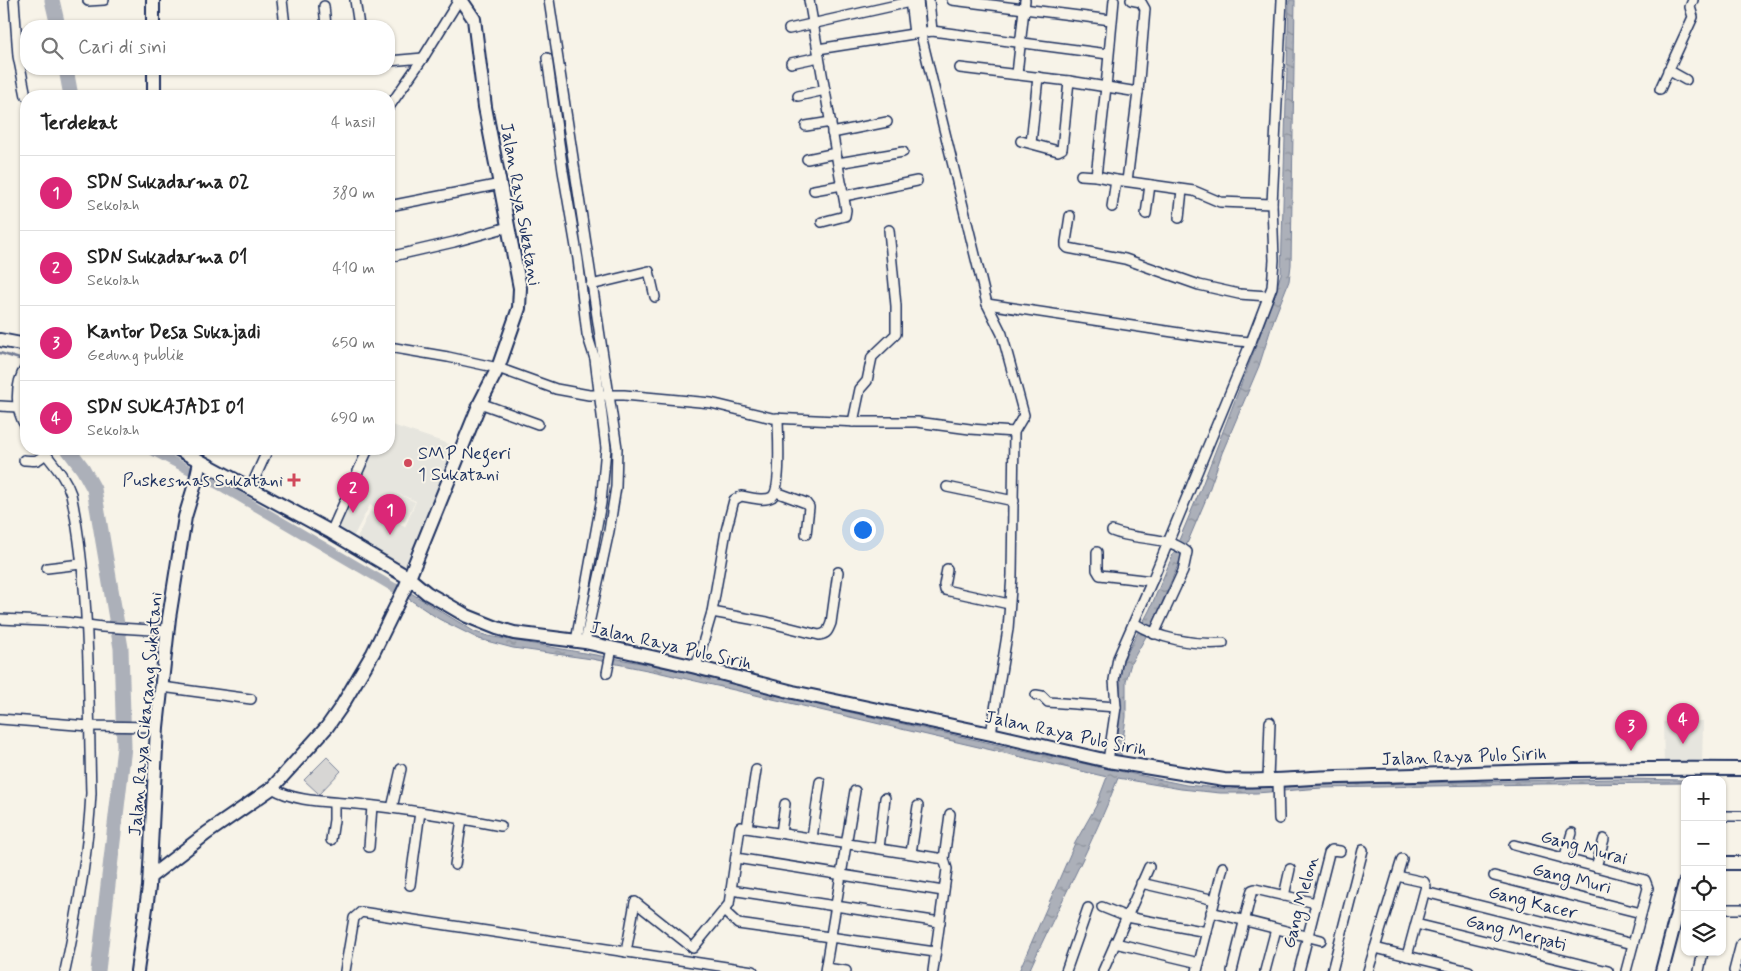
<!DOCTYPE html>
<html lang="id">
<head>
<meta charset="utf-8">
<style>
	body { margin:0; font-family:Mynerve,sans-serif; background:#f2f2f2; color:#222 }
	.controls { position:absolute; right:15px; bottom:15px; display:grid; overflow:hidden; border-radius:10px; box-shadow:0 1px 4px #0004 }
	.controls button { width:45px; height:45px; display:grid; place-items:center; padding:0; border:0; border-bottom:1px solid #e0e0e0; background:#fff; color:#222; font:25px sans-serif }
	.you { position:absolute; left:862px; top:529px; width:18px; height:18px; margin:-12px; border:4px solid #fff; border-radius:50%; background:#1a73e8; box-shadow:0 0 0 8px #1a73e833 }
	.badge { display:grid; place-items:center; width:32px; height:32px; border-radius:50%; background:#db2777; color:#fff; font-size:16px; font-weight:700 }
	.pin { position:absolute; translate:-50% -41px; filter:drop-shadow(0 1px 2px #0008) }
	.pin::after { content:''; position:absolute; top:26px; width:18px; height:15px; background:inherit; clip-path:polygon(0 0,100% 0,50% 100%) }
	.list { margin:0; padding:0; list-style:none }
	h2 { display:flex; justify-content:space-between; align-items:center; height:65px; margin:0; padding:0 20px; font-size:21px }
	h2 small { font-size:16px; font-weight:400; color:#767676 }
	.list li { display:grid; grid-template-columns:32px 1fr auto; gap:15px; align-items:center; box-sizing:border-box; height:75px; padding:0 20px; border-top:1px solid #e0e0e0 }
	.list b { display:block; font-size:19px; white-space:nowrap }
	.list p { margin:0; font-size:16px; white-space:nowrap; color:#767676 }
	.list em { font-size:16px; font-style:normal; color:#767676 }
	.icon { flex:none; width:28px; height:28px; fill:none; stroke:currentColor; stroke-width:2; stroke-linecap:round; stroke-linejoin:round }
	.map { position:relative; flex:none; width:1741px; height:971px; overflow:hidden }
	.search { position:absolute; background:#fff; box-shadow:0 1px 4px #0004; left:20px; top:20px; width:375px; height:55px; display:flex; align-items:center; gap:12px; box-sizing:border-box; padding:0 18px; border-radius:20px; color:#767676; font-size:19px }
	.panel { position:absolute; background:#fff; box-shadow:0 1px 4px #0004; left:20px; top:90px; width:375px; height:365px; border-radius:20px }
	.map>svg:first-child { display:block }
</style>
</head>
<body>
<div class="map">
<svg width="1741" height="971" viewBox="0 0 1741 971">
	<defs>
		<pattern id="water-ripples" width="26" height="14" patternUnits="userSpaceOnUse" patternTransform="scale(1.25)"><rect width="26" height="14" fill="#acb0b9"/><path d="M2 4q2-2 4 0t4 0M15 11q2-2 4 0t4 0" fill="none" stroke="#8b909a"/></pattern>
	</defs>
	<rect width="100%" height="100%" fill="#f7f3e8"/>
	<filter id="ink" filterUnits="userSpaceOnUse"><feTurbulence type="fractalNoise" baseFrequency=".02" numOctaves="2"/><feDisplacementMap in="SourceGraphic" scale="10" xChannelSelector="R" yChannelSelector="G"/><feConvolveMatrix kernelMatrix="1 2 1 2 8 2 1 2 1" color-interpolation-filters="sRGB"/></filter>
	<g filter="url(#ink)">
		<g fill="#e6e5de">
			<path d="M392,425L458,447L406,571L355,542L370,511L405,527L416,501L394,492L415,502L405,522L370,505L351,541L334,530L371,449H389V435Z"/>
			<path d="M1703,721L1702,765H1664L1663,722Z"/>
		</g>
		<path fill="#d7d6d4" stroke="#798299" d="M327,757L341,771L319,794L304,780Z"/>
		<path fill="url(#water-ripples)" stroke="#727c95" d="M1289,0H1295L1291,265L1289,281L1274,319L1259,366L1222,453L1206,499L1153,624L1131,663L1126,681V717L1119,771L1186,785L1229,789L1293,785L1622,779L1685,780V783L1540,784L1322,788L1256,793H1220L1181,789L1118,778C1093,844 1058,906 1029,971H1019L1075,843L1096,806L1107,777L657,672L592,659L513,648L479,639L439,619L394,589L396,584L475,632L488,636L658,666L716,679L849,712L1113,770L1116,755L1120,714V680L1123,661L1150,609L1201,488L1259,338L1281,274Z"/>
		<g fill="none" stroke-linecap="round" stroke-linejoin="round">
			<path stroke="#727c95" stroke-width="2.5" d="M0,353L26,361"/>
			<path stroke="#acb0b9" stroke-width="9" d="M149,449L224,488L405,594"/>
			<g stroke="#acb0b9" stroke-width="15">
				<path d="M52,0L58,26"/>
				<path d="M66,69L71,96"/>
				<path d="M68,449L83,469L94,489L121,648L124,747L98,971"/>
			</g>
			<defs>
				<g id="street">
					<path d="M14,0L18,56L26,96"/>
					<path d="M282,0L285,26"/>
					<path d="M355,0L359,26"/>
					<path d="M549,0L617,448L616,487L609,531L585,642"/>
					<path d="M809,0L846,210L845,216L822,222"/>
					<path d="M910,0L914,34"/>
					<path d="M918,0L922,39L987,304L1002,334L1024,415L1014,432L1012,575L1008,629L991,734"/>
					<path d="M929,0L932,31"/>
					<path d="M952,0L1111,20"/>
					<path d="M88,1L104,0"/>
					<path d="M324,6L326,26"/>
					<path d="M789,29L910,2"/>
					<path d="M818,49L932,31L1108,54"/>
					<path d="M547,58L563,171L578,259L587,334L595,359L606,448L601,503L576,641"/>
					<path d="M389,61L423,58"/>
					<path d="M791,63L819,57"/>
					<path d="M960,68L1069,81L1138,92"/>
					<path d="M1668,70L1686,80"/>
					<path d="M1017,74L1025,0"/>
					<path d="M1660,89L1693,17L1690,7L1693,0"/>
					<path d="M798,96L825,90"/>
					<path d="M389,107L423,58L457,3V0"/>
					<path d="M806,126L831,122"/>
					<path d="M832,133L887,122"/>
					<path d="M1021,141L1058,151L1062,149L1069,81"/>
					<path d="M1031,143L1038,77"/>
					<path d="M807,159L836,153"/>
					<path d="M838,163L903,152"/>
					<path d="M1081,175L1096,176L1116,180L1194,191L1220,202L1272,204"/>
					<path d="M1096,176L1106,87L1114,0"/>
					<path d="M1127,181L1138,92L1145,9L1141,2L1131,0"/>
					<path d="M814,190L842,185"/>
					<path d="M844,196L917,181"/>
					<path d="M389,206L501,184"/>
					<path d="M1112,207L1116,180"/>
					<path d="M1146,214L1150,185"/>
					<path d="M1070,216L1066,242V246L1068,248L1125,259L1199,285L1239,294L1268,296"/>
					<path d="M1179,218L1182,190"/>
					<path d="M389,257L454,242L508,227"/>
					<path d="M591,285L649,271L655,297"/>
					<path d="M987,304L1226,340L1251,342"/>
					<path d="M389,347L448,357L498,368L556,389L589,395H624L711,403L772,418L858,422H917L970,429L1014,432"/>
					<path d="M26,367C14,384 15,411 26,427"/>
					<path d="M480,403L538,424"/>
					<path d="M0,406L17,407"/>
					<path d="M853,422L860,389L867,381L872,357L896,334V306L889,230"/>
					<path d="M42,449C53,464 65,476 71,494C91,590 88,695 91,793C88,853 78,912 65,971"/>
					<path d="M24,460C34,461 39,462 45,453"/>
					<path d="M947,487L1014,501"/>
					<path d="M250,489L268,449"/>
					<path d="M776,492L806,503L809,507L806,534"/>
					<path d="M1112,531C1136,541 1166,535 1187,552L1183,571L1154,634"/>
					<path d="M331,532L368,449"/>
					<path d="M1097,552V570L1100,575L1152,581"/>
					<path d="M47,568L81,564"/>
					<path d="M947,569L944,585L945,590L1009,604"/>
					<path d="M712,612L767,622L819,635C827,634 828,631 831,623L838,572"/>
					<path d="M0,619L65,622L102,627L168,631"/>
					<path d="M1134,623C1159,639 1193,645 1223,643"/>
					<path d="M696,667L712,612L726,531L734,500L741,496C750,497 764,502 772,497C782,489 778,432 778,418"/>
					<path d="M607,673L612,648"/>
					<path d="M162,687L251,699"/>
					<path d="M1036,695L1042,696L1048,702L1116,707"/>
					<path d="M0,719L89,726L157,727"/>
					<path d="M1108,761L1116,707L1114,680L1118,658L1152,581L1251,342L1272,287L1274,260L1272,204L1282,0"/>
					<path d="M1278,779L1279,819"/>
					<path d="M1268,780L1270,722"/>
					<path d="M272,788C297,803 329,801 357,804C406,809 454,817 501,826"/>
					<path d="M392,808L401,769"/>
					<path d="M1722,816H1741"/>
					<path d="M747,828L756,770"/>
					<path d="M781,833L785,804"/>
					<path d="M812,838L820,782"/>
					<path d="M331,840L334,820V803"/>
					<path d="M1514,845L1645,880L1648,888L1626,971"/>
					<path d="M369,847L372,806"/>
					<path d="M879,848L885,798"/>
					<path d="M911,853L918,806"/>
					<path d="M736,858L943,891"/>
					<path d="M1564,859L1572,833"/>
					<path d="M455,865L462,819"/>
					<path d="M1596,867L1604,839"/>
					<path d="M1397,876L1424,882L1426,886L1407,956"/>
					<path d="M1494,876L1641,913"/>
					<path d="M1141,883L1215,900"/>
					<path d="M410,885L420,812"/>
					<path d="M731,890L940,922"/>
					<path d="M1425,892L1633,944"/>
					<path d="M1284,896L1290,869"/>
					<path d="M1102,907L1127,917L1207,932"/>
					<path d="M1722,909H1741"/>
					<path d="M724,911L738,924L935,952"/>
					<path d="M1211,912L1321,940"/>
					<path d="M1416,924L1608,971"/>
					<path d="M1115,943L1199,963"/>
					<path d="M1375,948L1469,971"/>
					<path d="M626,952L635,902L693,948L729,904L740,827L944,859"/>
					<path d="M826,968L846,971"/>
					<path d="M345,971L354,918L361,912L753,971"/>
					<path d="M825,971L855,791"/>
					<path d="M933,971L947,869L944,859L950,814"/>
					<path d="M1066,971L1088,908"/>
					<path d="M1103,971L1149,867"/>
					<path d="M1197,971L1223,867"/>
					<path d="M1232,971L1252,890L1255,889L1316,903"/>
					<path d="M1265,971L1276,929"/>
					<path d="M1299,971L1329,853L1332,850L1340,851"/>
					<path d="M1332,971L1363,850"/>
					<path d="M1368,971L1402,859"/>
					<path d="M1699,971L1703,952"/>
					<path d="M1734,971L1741,944"/>
				</g>
				<g id="secondary">
					<path d="M153,26V0"/>
					<path d="M154,69V96"/>
					<path d="M0,340L26,345"/>
					<path d="M178,449L331,532L409,578L427,593L443,602L467,616L497,628L514,633L585,642L696,667L793,692L991,734L1108,761L1224,780C1262,782 1300,778 1338,777C1472,774 1607,767 1741,769"/>
					<path d="M1722,863H1741"/>
					<path d="M150,877L207,833L272,788L327,727L341,707L373,653L405,588L480,403L498,368L519,308L520,288L485,107L474,19L461,0"/>
					<path d="M137,971L149,887L157,727L169,618L185,517L195,484L200,462"/>
					<path d="M1662,971L1685,883"/>
				</g>
			</defs>
			<use href="#street" stroke="#1b2f5e" stroke-width="12"/>
			<use href="#secondary" stroke="#1b2f5e" stroke-width="16"/>
			<use href="#street" stroke="#f7f3e8" stroke-width="9"/>
			<use href="#secondary" stroke="#f7f3e8" stroke-width="12"/>
		</g>
	</g>
	<g fill="#d1495b" stroke="#f7f3e8" stroke-width="2">
		<circle cx="408" cy="463" r="5"/>
		<path d="M291.5 472.5h5v5h5v5h-5v5h-5v-5h-5v-5h5z"/>
	</g>
	<g text-anchor="middle" stroke-width="4" stroke-linejoin="round" paint-order="stroke">
		<g font-size="18" fill="#1b2f5e" stroke="#f7f3e8">
			<text transform="translate(521 204) rotate(80)" y="6">Jalan Raya Sukatani</text>
			<text transform="translate(671 645) rotate(13)" y="6">Jalan Raya Pulo Sirih</text>
			<text transform="translate(145 714) rotate(-85)" y="6">Jalan Raya Cikarang Sukatani</text>
			<text transform="translate(1066 733) rotate(12)" y="6">Jalan Raya Pulo Sirih</text>
			<text transform="translate(1464 756) rotate(-2)" y="6">Jalan Raya Pulo Sirih</text>
			<text transform="translate(1584 847) rotate(15)" y="6">Gang Murai</text>
			<text transform="translate(1572 878) rotate(14)" y="6">Gang Muri</text>
			<text transform="translate(1300 902) rotate(-75)" y="6">Gang Melon</text>
			<text transform="translate(1533 902) rotate(14)" y="6">Gang Kacer</text>
			<text transform="translate(1516 932) rotate(14)" y="6">Gang Merpati</text>
		</g>
		<g font-size="18" fill="#1b2f5e" stroke="#f7f3e8" text-anchor="start">
			<text x="418" y="459">SMP Negeri<tspan x="418" dy="21">1 Sukatani</tspan></text>
			<text x="283" y="486" text-anchor="end">Puskesmas Sukatani</text>
		</g>
	</g>
</svg>
<div class="controls">
<button>+</button>
<button>−</button>
<button><svg class="icon" aria-label="locate" viewBox="0 0 24 24"><circle cx="12" cy="12" r="6"/><path d="M12 2v4M12 18v4M2 12h4M18 12h4"/></svg></button>
<button><svg class="icon" aria-label="layers" viewBox="0 0 24 24"><path d="M12 4l9 5-9 5-9-5zM3 14l9 5 9-5"/></svg></button>
</div>
<div class="you"></div>
<div class="pin badge" style="left:390px;top:535px">1</div>
<div class="pin badge" style="left:353px;top:513px">2</div>
<div class="pin badge" style="left:1631px;top:751px">3</div>
<div class="pin badge" style="left:1683px;top:744px">4</div>
<div class="search"><svg class="icon" aria-label="search" viewBox="0 0 24 24"><circle cx="10" cy="10" r="6"/><path d="M15 15l6 6"/></svg>Cari di sini</div>
<section class="panel">
<h2>Terdekat<small>4 hasil</small></h2>
<ul class="list">
<li><span class="badge">1</span><div><b>SDN Sukadarma 02</b><p>Sekolah</p></div><em>380 m</em></li>
<li><span class="badge">2</span><div><b>SDN Sukadarma 01</b><p>Sekolah</p></div><em>410 m</em></li>
<li><span class="badge">3</span><div><b>Kantor Desa Sukajadi</b><p>Gedung publik</p></div><em>650 m</em></li>
<li><span class="badge">4</span><div><b>SDN SUKAJADI 01</b><p>Sekolah</p></div><em>690 m</em></li>
</ul>
</section>
</div>
</body>
</html>
